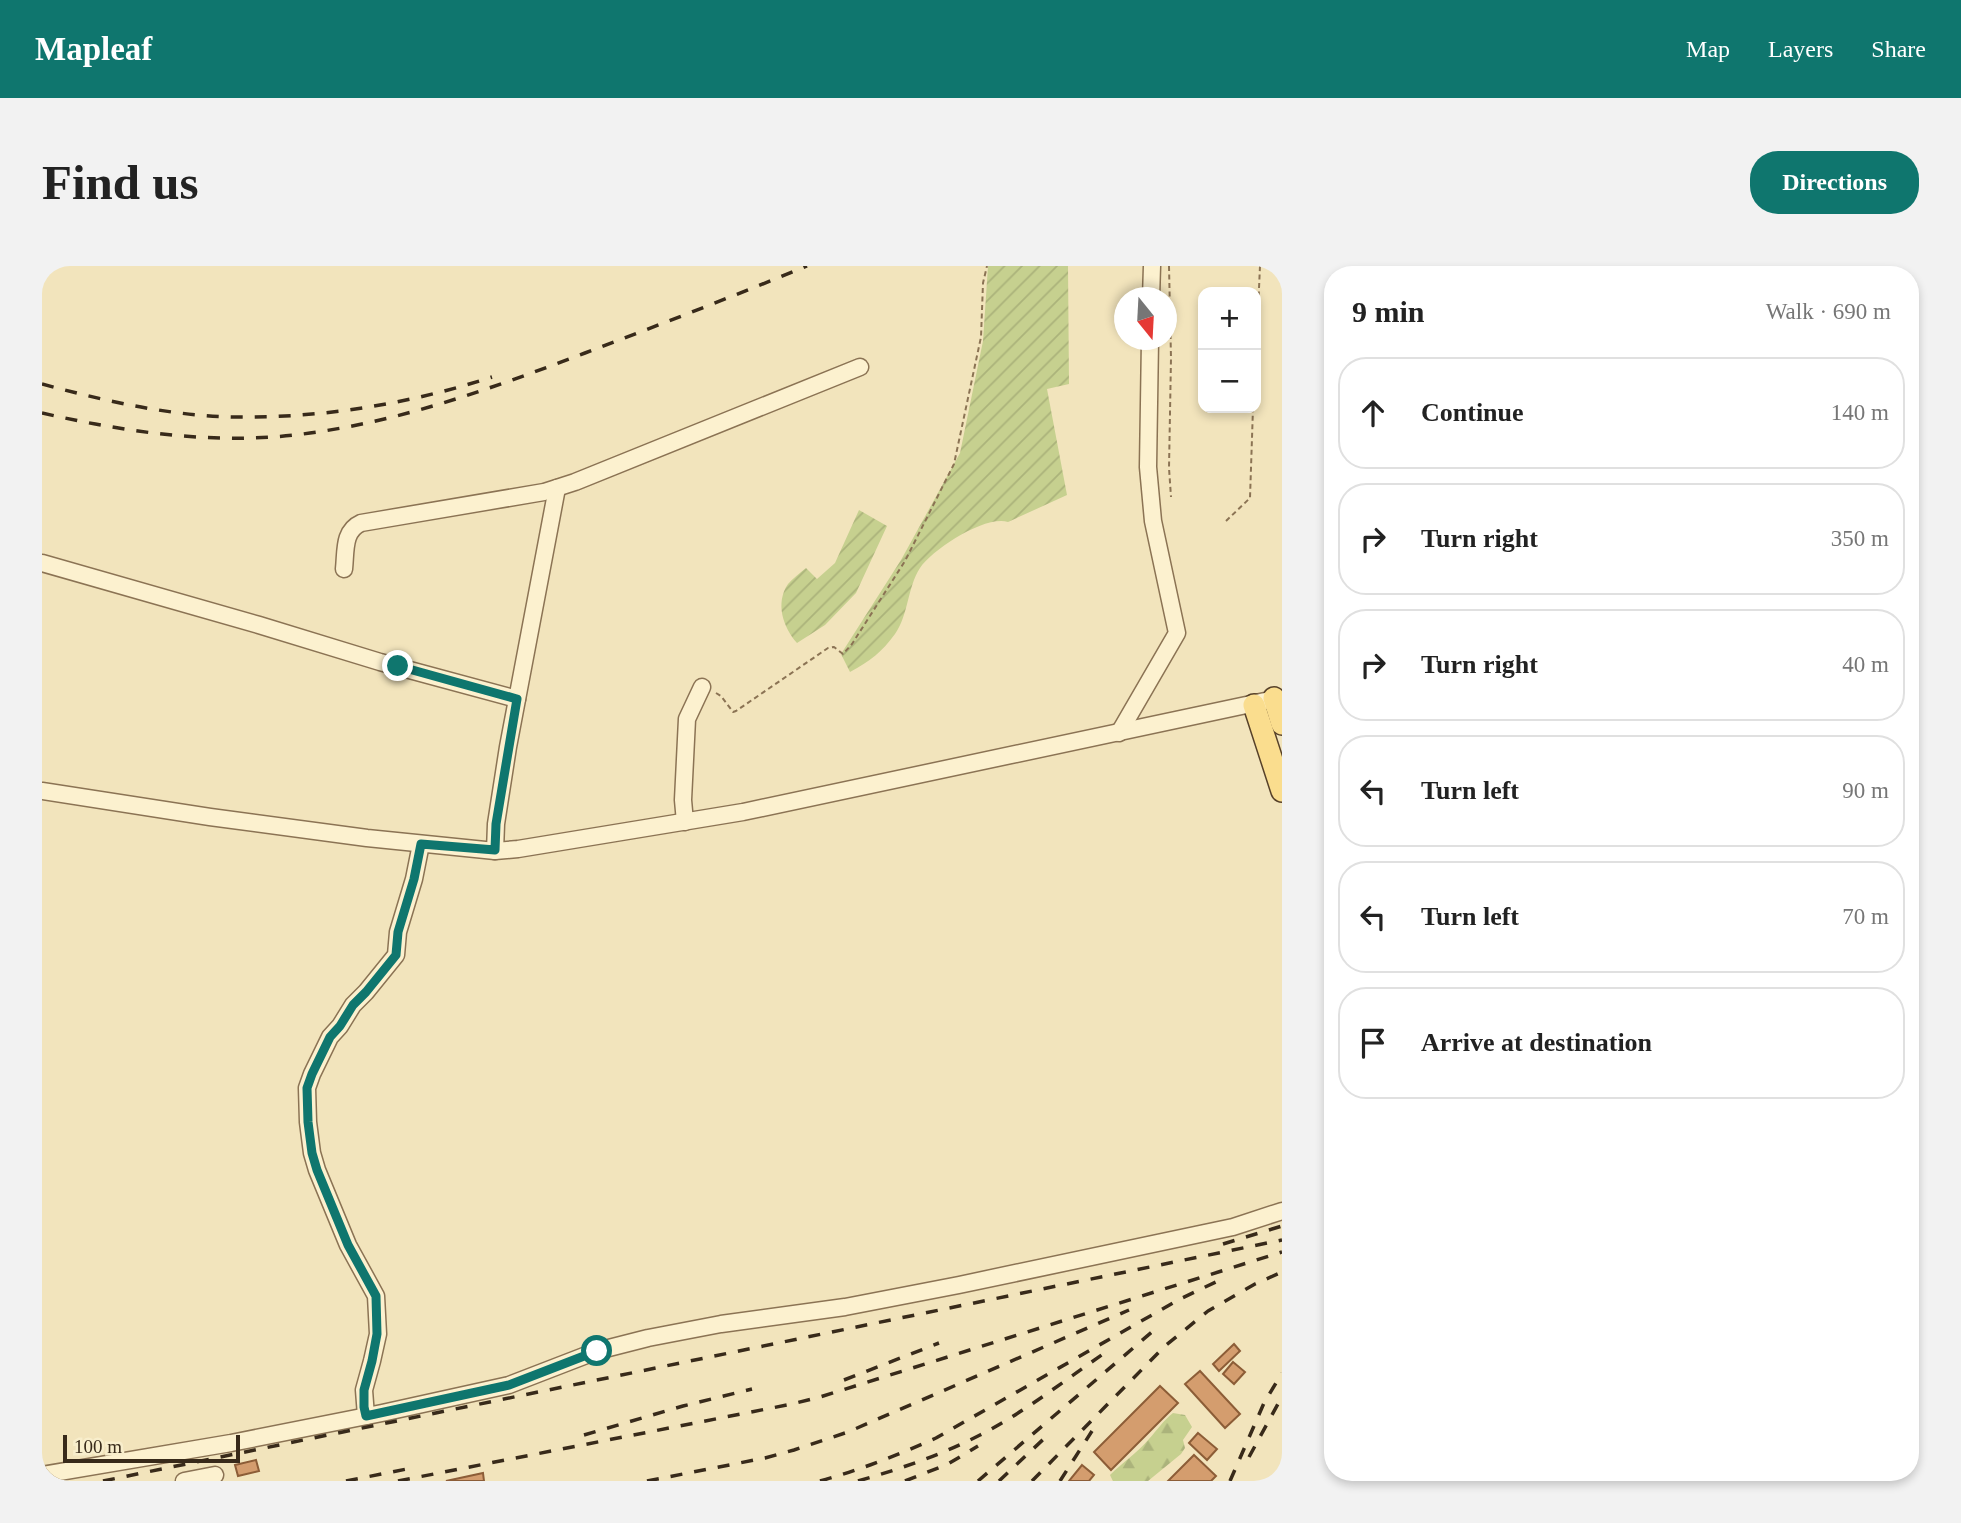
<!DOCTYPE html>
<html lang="en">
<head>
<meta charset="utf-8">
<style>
	body { margin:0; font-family:"Times New Roman",serif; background:#f2f2f2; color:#222 }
	.controls { position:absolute; right:21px; top:21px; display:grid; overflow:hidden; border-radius:14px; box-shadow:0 4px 10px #0003 }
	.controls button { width:63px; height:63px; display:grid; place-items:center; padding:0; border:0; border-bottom:2px solid #e0e0e0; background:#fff; color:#222; font:35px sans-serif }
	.compass { position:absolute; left:1072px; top:21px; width:63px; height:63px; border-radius:50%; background:#fff; box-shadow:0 4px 10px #0003; rotate:162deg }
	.scale { position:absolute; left:21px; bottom:18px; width:177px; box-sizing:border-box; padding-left:7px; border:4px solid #382a1a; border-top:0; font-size:19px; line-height:24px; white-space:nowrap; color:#382a1a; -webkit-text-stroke:5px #f8eecc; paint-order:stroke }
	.stop { position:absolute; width:21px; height:21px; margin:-16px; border:5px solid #0f766e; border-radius:50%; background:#fff }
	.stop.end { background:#0f766e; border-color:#fff; box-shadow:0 2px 7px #0008 }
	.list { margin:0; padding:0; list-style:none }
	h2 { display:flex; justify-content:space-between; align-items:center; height:91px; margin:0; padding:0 28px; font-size:30px }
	h2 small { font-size:23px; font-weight:400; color:#767676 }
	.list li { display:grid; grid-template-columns:46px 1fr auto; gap:21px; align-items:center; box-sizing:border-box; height:112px; margin:0 14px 14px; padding:0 14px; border:2px solid #e0e0e0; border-radius:28px }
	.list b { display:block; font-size:26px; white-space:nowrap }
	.list em { font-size:23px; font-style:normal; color:#767676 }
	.icon { flex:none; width:38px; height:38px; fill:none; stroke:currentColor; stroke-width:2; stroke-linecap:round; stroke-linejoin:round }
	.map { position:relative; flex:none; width:1240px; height:1215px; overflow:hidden; border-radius:28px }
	header { display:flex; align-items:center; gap:42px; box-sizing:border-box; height:98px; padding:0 35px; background:#0f766e; color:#fff }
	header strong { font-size:33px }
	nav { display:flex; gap:38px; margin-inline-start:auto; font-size:24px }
	.intro { display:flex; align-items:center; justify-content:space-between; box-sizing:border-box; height:168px; padding:0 42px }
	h1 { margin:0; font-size:49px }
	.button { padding:18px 32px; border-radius:28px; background:#0f766e; color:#fff; font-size:24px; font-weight:700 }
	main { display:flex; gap:42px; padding:0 42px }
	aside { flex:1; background:#fff; border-radius:28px; box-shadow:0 4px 10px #0003 }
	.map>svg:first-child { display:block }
</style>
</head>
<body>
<header>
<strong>Mapleaf</strong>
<nav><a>Map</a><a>Layers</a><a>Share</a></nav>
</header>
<div class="intro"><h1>Find us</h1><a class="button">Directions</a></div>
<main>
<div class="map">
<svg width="1240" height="1215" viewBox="0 0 1240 1215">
	<defs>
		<pattern id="forest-firs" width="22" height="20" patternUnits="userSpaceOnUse" patternTransform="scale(1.75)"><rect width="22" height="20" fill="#c6d08f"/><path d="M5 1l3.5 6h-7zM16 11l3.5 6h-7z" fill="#abb37b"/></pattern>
		<pattern id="garden-furrows" width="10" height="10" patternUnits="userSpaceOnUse" patternTransform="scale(1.75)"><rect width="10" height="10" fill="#c6d08f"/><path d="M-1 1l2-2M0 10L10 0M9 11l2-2" fill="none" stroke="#abb37b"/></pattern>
	</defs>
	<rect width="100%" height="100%" fill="#f2e4bc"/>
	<path fill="url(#forest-firs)" d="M1131,1147L1143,1149L1150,1161L1141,1174L1143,1182L1139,1188L1106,1215H1071L1068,1209C1080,1197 1096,1186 1107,1173C1115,1164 1121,1155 1131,1147Z"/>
	<g fill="url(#garden-furrows)">
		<path d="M946,0H1026L1027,118L1005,123L1025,229L966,256C943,249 891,283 878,302C865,322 867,348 853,368C840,386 828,395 808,406L799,388L859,294L918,187L941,75Z"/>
		<path d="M817,244L845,260L814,327L783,359L755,377C741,361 733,337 746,318C751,312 758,307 764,302L775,313L793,297Z"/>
	</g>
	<g fill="#d49d6e" stroke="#8c5d37" stroke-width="2">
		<path d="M1192,1078L1198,1085L1177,1105L1171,1098Z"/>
		<path d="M1191,1096L1203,1106L1192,1118L1181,1108Z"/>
		<path d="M1158,1105L1198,1148L1183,1162L1143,1118Z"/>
		<path d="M1118,1120L1136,1137L1069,1204L1052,1186Z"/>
		<path d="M1156,1167L1175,1183L1165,1194L1147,1177Z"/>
		<path d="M1152,1189L1174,1210L1169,1215H1126Z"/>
		<path d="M214,1194L217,1205L196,1210L193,1199Z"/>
		<path d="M1040,1199L1052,1209L1047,1215H1027Z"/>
		<path d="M441,1207L442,1215H404Z"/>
	</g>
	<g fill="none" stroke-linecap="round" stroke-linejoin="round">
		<defs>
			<g id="minor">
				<path d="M1109,32L1110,0"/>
				<path d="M0,297L217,359L338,396L475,433"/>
				<path d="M302,303C304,285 301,265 319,257L502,226L533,216L818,101"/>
				<path d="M1077,467L1135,367L1111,255L1106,201L1108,74"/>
				<path d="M0,525L168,551L325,572L453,585L476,583L701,546L1223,435"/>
				<path d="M643,556L641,534L645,453L660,421"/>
				<path d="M453,585L454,558L466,481L515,222"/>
				<path d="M324,1150L322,1124L330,1095L336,1068L334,1030L306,979L275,904L270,887L266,856L265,822L270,808L288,771L298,760L311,739L324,726L354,689L356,666L372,613L379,578"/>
				<path d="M0,1209L189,1177L340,1147L467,1119L555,1085L606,1072L679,1058L803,1041L917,1019L1191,961L1240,945"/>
				<path d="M142,1215L173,1209"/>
			</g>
			<g id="major">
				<path d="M1232,432L1240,458"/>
				<path d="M1212,439L1240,525"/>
			</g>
		</defs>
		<use href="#minor" stroke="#8b7354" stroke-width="19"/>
		<use href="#major" stroke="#574129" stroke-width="24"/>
		<g stroke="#8b7354" stroke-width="2" stroke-dasharray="5 3.5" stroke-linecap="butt">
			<path d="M1127,0L1129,92L1127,202L1129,231"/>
			<path d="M1214,90L1218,0"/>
			<path d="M1184,255L1208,232L1211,142"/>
			<path d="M674,427L679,430L691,446L694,445L786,382L792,381L801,388L810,378L863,295L912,198L939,71L941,17L945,0"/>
		</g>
		<use href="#minor" stroke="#fcf1cf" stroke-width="16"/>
		<use href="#major" stroke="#fadd8e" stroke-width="21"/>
		<g stroke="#382a1a" stroke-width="3.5" stroke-dasharray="12 12" stroke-linecap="butt">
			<path d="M0,118C63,135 128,150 194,151C281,152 367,138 450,111"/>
			<path d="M0,147C88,167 179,180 268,167C364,154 453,121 543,87C617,59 692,30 765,0"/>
			<path d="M1181,978L1240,960"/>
			<path d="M802,1114L897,1077"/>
			<path d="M542,1169L641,1140L710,1123"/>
			<path d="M1207,1191L1237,1136"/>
			<path d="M61,1215L1240,974"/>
			<path d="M304,1215L370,1202"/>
			<path d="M356,1215L750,1138L778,1131L1240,986"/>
			<path d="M605,1215L723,1192L752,1184L806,1166L1087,1044"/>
			<path d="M778,1215C818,1204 856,1189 894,1172L1138,1033L1176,1015"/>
			<path d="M816,1215C858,1203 899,1189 938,1169C983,1146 1023,1114 1064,1086"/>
			<path d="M863,1215L906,1198L936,1180"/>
			<path d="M936,1215L1118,1059"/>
			<path d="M957,1215L1008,1167"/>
			<path d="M990,1215L1123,1080L1166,1045L1213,1018L1240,1006"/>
			<path d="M1018,1215L1050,1165"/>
			<path d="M1188,1215L1222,1137L1240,1107"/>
		</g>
	</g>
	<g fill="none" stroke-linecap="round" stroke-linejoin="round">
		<path stroke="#0f766e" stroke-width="9" d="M356,400L475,433L454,558L453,584L379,578L372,613L356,666L354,689L324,726L311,739L298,760L288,771L270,808L265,822L266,856L270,887L275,904L306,979L334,1030L335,1068L330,1095L322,1124V1141L324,1150L467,1119L555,1085"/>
	</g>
</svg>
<div class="controls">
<button>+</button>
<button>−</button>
</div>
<svg class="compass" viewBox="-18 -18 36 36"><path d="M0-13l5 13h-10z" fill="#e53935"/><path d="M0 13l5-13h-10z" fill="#767676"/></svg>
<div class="scale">100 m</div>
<div class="stop" style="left:555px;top:1085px"></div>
<div class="stop end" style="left:356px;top:400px"></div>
</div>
<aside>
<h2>9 min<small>Walk · 690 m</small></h2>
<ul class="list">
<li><svg class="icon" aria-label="ahead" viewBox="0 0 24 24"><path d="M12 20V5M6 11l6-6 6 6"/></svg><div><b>Continue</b></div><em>140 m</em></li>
<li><svg class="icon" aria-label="right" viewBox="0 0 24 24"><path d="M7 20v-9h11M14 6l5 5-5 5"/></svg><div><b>Turn right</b></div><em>350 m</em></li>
<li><svg class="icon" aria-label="right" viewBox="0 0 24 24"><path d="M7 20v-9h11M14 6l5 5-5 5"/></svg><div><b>Turn right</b></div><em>40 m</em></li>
<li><svg class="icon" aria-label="left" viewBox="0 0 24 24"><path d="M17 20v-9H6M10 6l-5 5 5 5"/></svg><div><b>Turn left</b></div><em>90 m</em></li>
<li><svg class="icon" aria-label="left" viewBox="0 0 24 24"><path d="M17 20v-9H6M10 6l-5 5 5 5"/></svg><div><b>Turn left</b></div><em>70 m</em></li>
<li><svg class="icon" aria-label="arrive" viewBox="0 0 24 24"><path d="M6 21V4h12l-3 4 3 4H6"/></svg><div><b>Arrive at destination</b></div></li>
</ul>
</aside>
</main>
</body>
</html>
